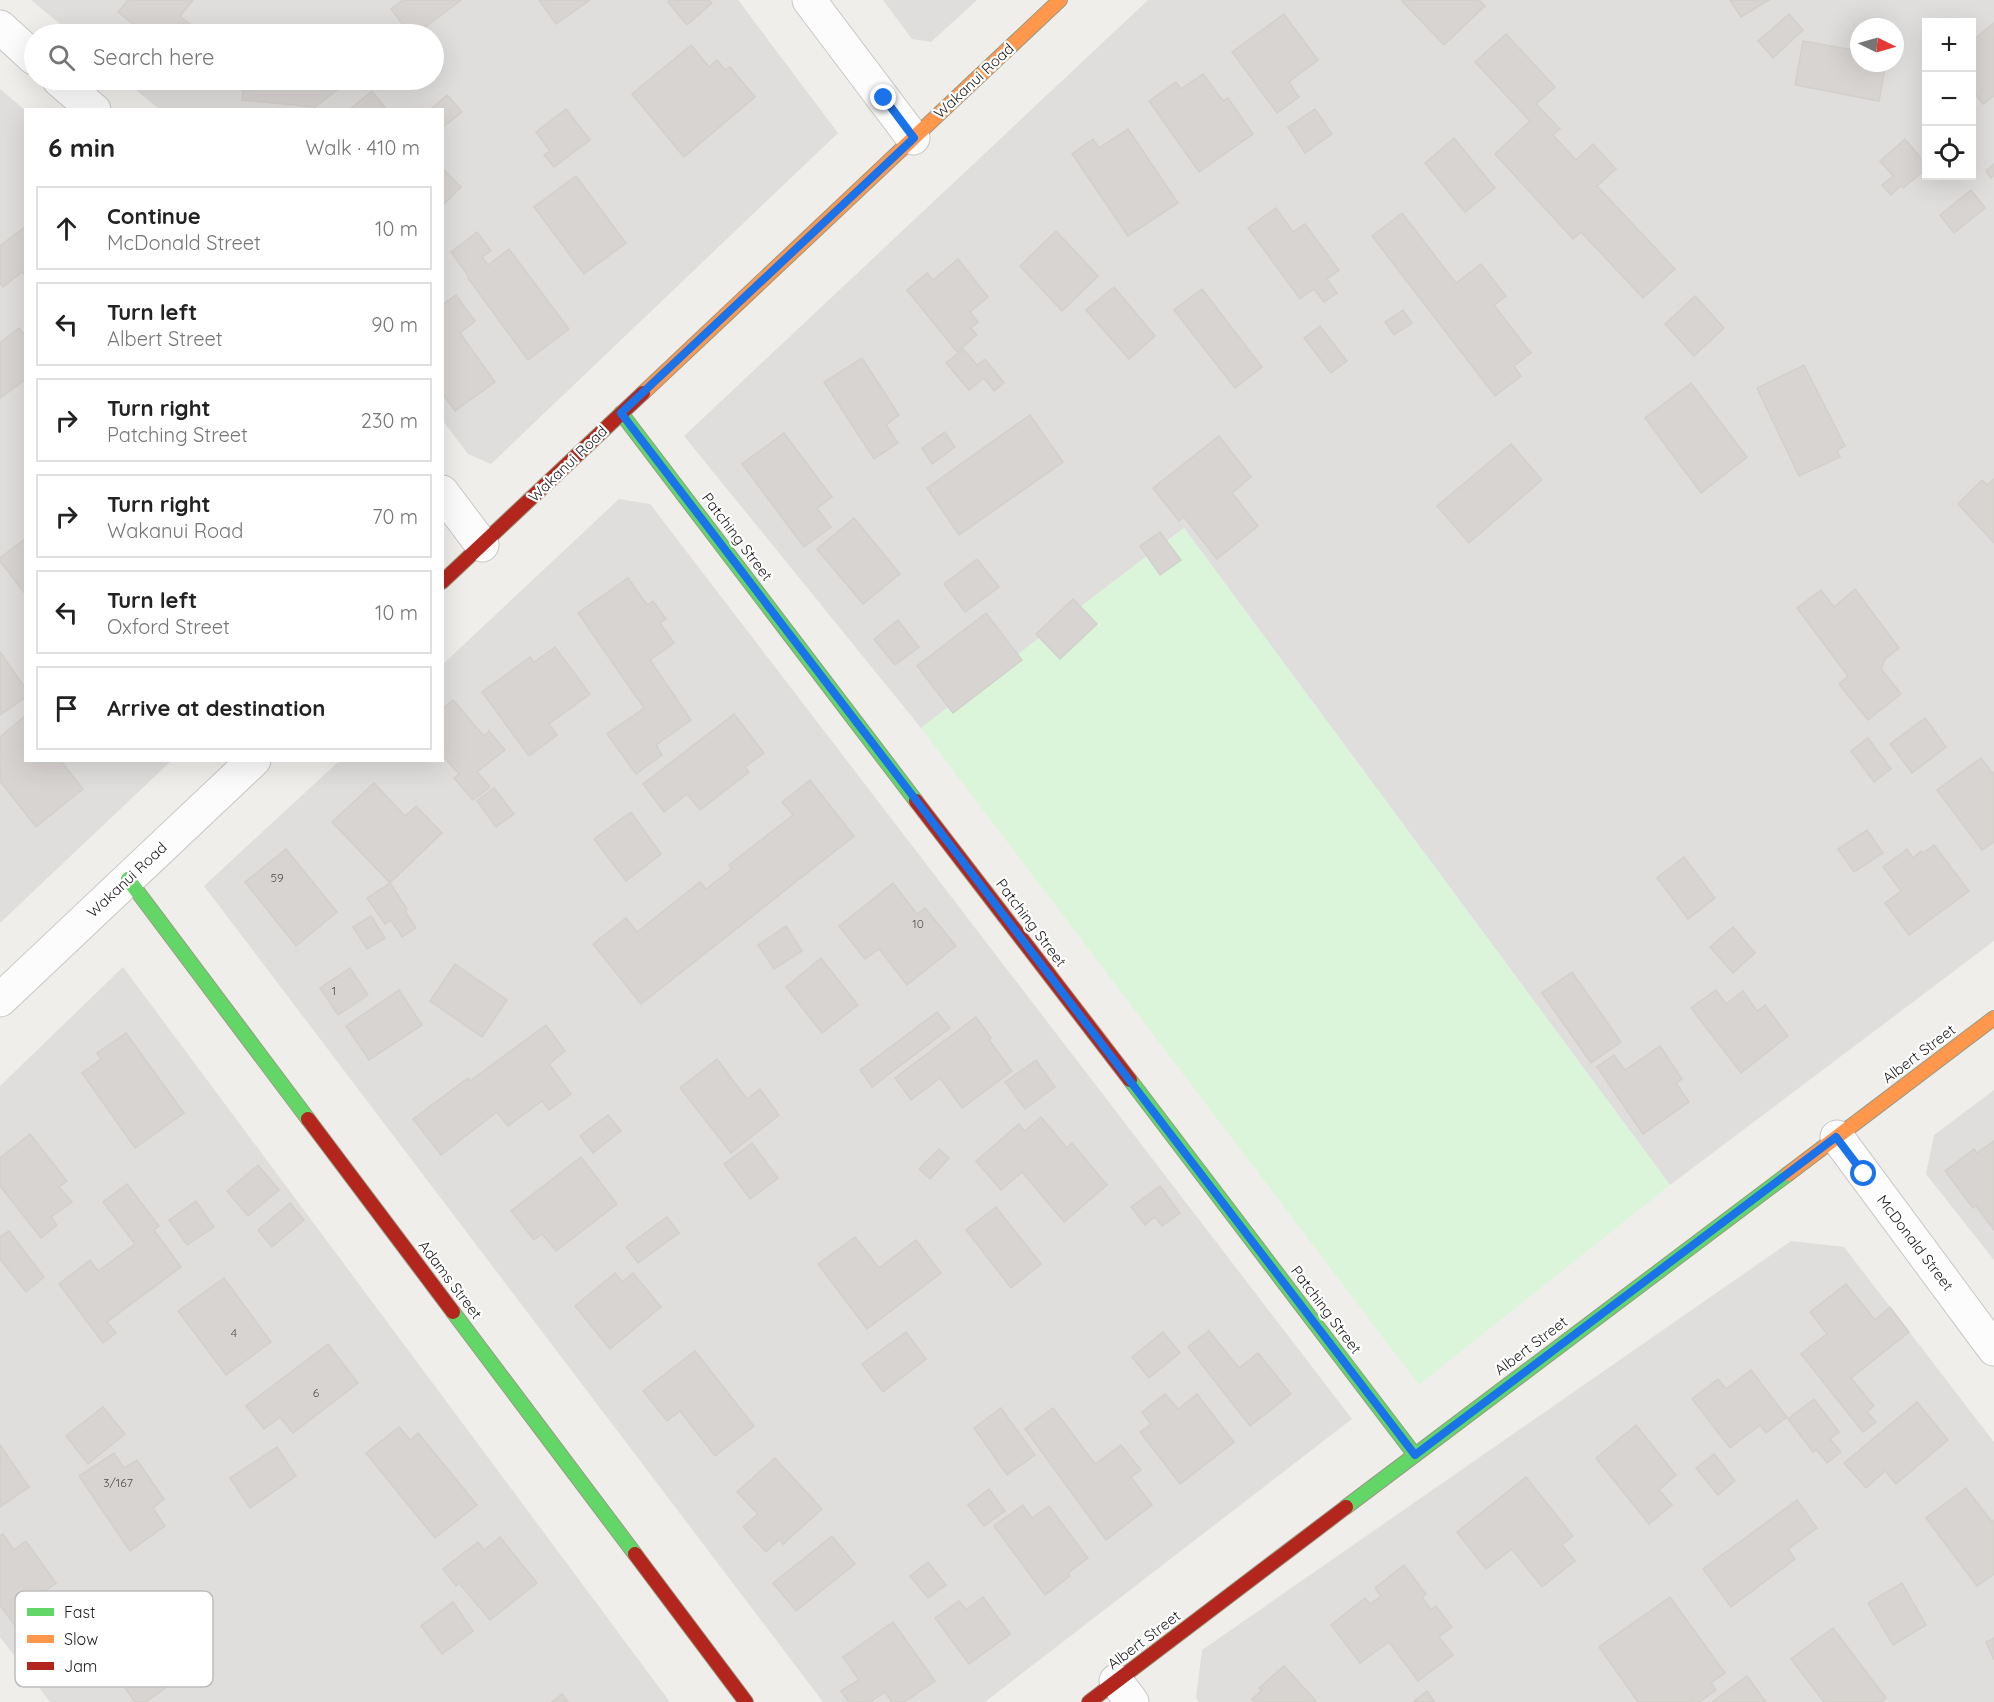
<!DOCTYPE html>
<html lang="en">
<head>
<meta charset="utf-8">
<style>
	body { margin:0; font-family:Quicksand,sans-serif; background:#f6f6f6; color:#222 }
	.controls { position:absolute; right:18px; top:18px; display:grid; overflow:hidden; border-radius:0px; box-shadow:0 6px 24px #0002 }
	.controls button { width:54px; height:54px; display:grid; place-items:center; padding:0; border:0; border-bottom:2px solid #e0e0e0; background:#fff; color:#222; font:30px sans-serif }
	.compass { position:absolute; left:1850px; top:18px; width:54px; height:54px; border-radius:50%; background:#fff; box-shadow:0 6px 24px #0002; rotate:95deg }
	.stop { position:absolute; width:18px; height:18px; margin:-14px; border:4px solid #1a73e8; border-radius:50%; background:#fff }
	.stop.end { background:#1a73e8; border-color:#fff; box-shadow:0 2px 6px #0008 }
	.list { margin:0; padding:0; list-style:none }
	h2 { display:flex; justify-content:space-between; align-items:center; height:78px; margin:0; padding:0 24px; font-size:26px }
	h2 small { font-size:20px; font-weight:400; color:#767676 }
	.list li { display:grid; grid-template-columns:39px 1fr auto; gap:18px; align-items:center; box-sizing:border-box; height:84px; margin:0 12px 12px; padding:0 12px; border:2px solid #e0e0e0; border-radius:0px }
	.list b { display:block; font-size:22px; white-space:nowrap }
	.list p { margin:0; font-size:20px; white-space:nowrap; color:#767676 }
	.list em { font-size:20px; font-style:normal; color:#767676 }
	.icon { flex:none; width:33px; height:33px; fill:none; stroke:currentColor; stroke-width:2; stroke-linecap:round; stroke-linejoin:round }
	.map { position:relative; flex:none; width:1994px; height:1702px; overflow:hidden }
	.search { position:absolute; background:#fff; box-shadow:0 6px 24px #0002; left:24px; top:24px; width:420px; height:66px; display:flex; align-items:center; gap:15px; box-sizing:border-box; padding:0 21px; border-radius:33px; color:#767676; font-size:22px }
	.panel { position:absolute; background:#fff; box-shadow:0 6px 24px #0002; left:24px; top:108px; width:420px; height:654px; border-radius:0px }
	.map>svg:first-child { display:block }
</style>
</head>
<body>
<div class="map">
<svg width="1994" height="1702" viewBox="0 0 1994 1702">
	<rect width="100%" height="100%" fill="#f0eeeb"/>
	<g fill="#dfdedc" fill-rule="evenodd">
		<path d="M31,0H738L838,133L491,464L468,454L443,421L442,110L159,109L124,80H434V34H72Z"/>
		<path d="M883,0H977L931,42L912,39Z"/>
		<path d="M1148,0H1994V941L1670,1185L1184,528L921,728L684,436ZM1926,22H1972V176H1926ZM1859,27H1895V63H1859Z"/>
		<path d="M0,89L26,111V760L171,761L0,923Z"/>
		<path d="M619,499L650,504L1352,1419L985,1702H823L204,886L339,761L442,760L443,664Z"/>
		<path d="M123,967L670,1702H50L0,1637V1086Z"/>
		<path d="M1994,1090V1260L1926,1174L1934,1135Z"/>
		<path d="M1791,1241L1844,1247L1994,1442V1702H1199L1196,1698L1202,1650Z"/>
	</g>
	<path fill="#daf5da" d="M1184,528L1670,1185L1419,1385L921,728Z"/>
	<g fill="#d7d4d2" stroke="#d3d0cc" stroke-width="1.5">
		<path d="M128,0H193L180,16L190,24L181,34H145L118,12Z"/>
		<path d="M403,0H461L416,34H410L391,9Z"/>
		<path d="M539,0H590L556,24Z"/>
		<path d="M671,0H709L712,3L687,25L668,2Z"/>
		<path d="M1403,0H1479L1485,6L1444,45L1402,1Z"/>
		<path d="M1730,0H1769L1741,17Z"/>
		<path d="M1284,14L1318,60L1289,82L1299,97L1277,113L1232,52Z"/>
		<path d="M1789,14L1803,30L1773,58L1758,41Z"/>
		<path d="M1994,23V96L1983,104L1972,89V41Z"/>
		<path d="M1506,34L1555,87L1536,104L1560,129L1553,135L1576,160L1593,144L1616,169L1597,186L1675,269L1643,298L1581,232L1573,239L1495,154L1530,121L1475,62Z"/>
		<path d="M1803,41L1859,51V63H1886L1879,101L1795,85Z"/>
		<path d="M691,45L709,67L717,60L725,70L730,67L755,97L684,157L632,94Z"/>
		<path d="M1203,74L1223,101L1228,98L1253,134L1199,172L1149,101L1176,82L1181,89Z"/>
		<path d="M244,80H350L315,107L242,100Z"/>
		<path d="M372,91L387,110H349Z"/>
		<path d="M447,95L462,112L442,128V110H430Z"/>
		<path d="M566,109L590,140L554,167L544,155L550,151L536,132Z"/>
		<path d="M1315,109L1332,134L1305,153L1288,127Z"/>
		<path d="M1128,129L1178,203L1128,236L1072,154L1093,139L1099,148Z"/>
		<path d="M1454,138L1495,188L1465,212L1425,163Z"/>
		<path d="M1905,139L1926,164V169L1903,188L1901,186L1891,195L1882,185L1893,176L1880,161Z"/>
		<path d="M1994,164V176L1991,178L1986,171Z"/>
		<path d="M442,168L461,187L442,206Z"/>
		<path d="M576,176L626,243L584,274L534,207Z"/>
		<path d="M1971,190L1985,208L1954,233L1940,215Z"/>
		<path d="M1276,208L1293,232L1305,224L1339,270L1327,279L1337,293L1324,302L1314,289L1300,299L1248,228Z"/>
		<path d="M1402,213L1456,283L1481,264L1506,296L1494,305L1531,353L1514,366L1521,376L1495,396L1372,236Z"/>
		<path d="M26,226V277L22,272L3,287L0,283V246Z"/>
		<path d="M1056,231L1098,276L1062,311L1020,266Z"/>
		<path d="M477,232L491,251L482,257L488,265L509,249L569,329L528,360L468,278L469,277L451,252Z"/>
		<path d="M958,259L988,297L970,312L978,322L971,328L977,335L957,352L907,290L927,273L933,280Z"/>
		<path d="M1114,287L1155,336L1129,359L1086,310Z"/>
		<path d="M1202,289L1262,367L1235,388L1174,310Z"/>
		<path d="M456,295L475,321L460,333L495,382L455,411L442,393V305Z"/>
		<path d="M1695,296L1724,328L1694,356L1665,324Z"/>
		<path d="M1403,310L1412,323L1394,335L1385,322Z"/>
		<path d="M1320,326L1347,361L1331,373L1304,338Z"/>
		<path d="M19,328L26,336V379L0,398V343Z"/>
		<path d="M963,349L977,365L985,359L1004,383L994,391L984,378L969,390L946,363Z"/>
		<path d="M862,358L899,415L886,425L898,443L874,459L824,382Z"/>
		<path d="M1804,365L1845,446L1837,450L1840,457L1799,476L1757,388Z"/>
		<path d="M1691,383L1747,457L1701,493L1645,418Z"/>
		<path d="M1030,415L1063,462L959,535L927,488Z"/>
		<path d="M945,432L955,447L932,464L922,448Z"/>
		<path d="M784,433L832,497L817,508L831,527L804,547L742,464Z"/>
		<path d="M1219,436L1251,477L1232,493L1258,526L1217,559L1184,517L1179,521L1153,488Z"/>
		<path d="M1511,444L1542,480L1469,543L1437,506Z"/>
		<path d="M1994,479V543L1958,504L1982,480L1987,485Z"/>
		<path d="M854,518L900,574L863,604L817,549Z"/>
		<path d="M1160,532L1181,560L1160,575L1140,546Z"/>
		<path d="M26,538V595L0,561V558Z"/>
		<path d="M977,559L999,587L965,612L944,584Z"/>
		<path d="M628,578L647,605L653,601L666,619L660,623L674,643L650,660L691,720L656,745L662,755L636,774L607,734L644,708L578,613Z"/>
		<path d="M1855,589L1899,648L1885,659L1881,669L1901,694L1868,720L1839,684L1848,676L1797,608L1821,590L1834,607Z"/>
		<path d="M1073,599L1097,624L1060,659L1036,634Z"/>
		<path d="M986,613L1022,660L953,713L917,666Z"/>
		<path d="M898,620L919,647L895,665L874,639Z"/>
		<path d="M555,647L590,694L549,724L557,735L529,756L482,692L530,657L534,662Z"/>
		<path d="M0,652L26,689V697L0,715Z"/>
		<path d="M453,700L484,736L489,731L505,750L477,772L490,787L473,800L454,778L459,774L442,755V709Z"/>
		<path d="M734,714L764,753L745,767L749,772L700,810L687,794L664,812L643,784Z"/>
		<path d="M25,716L26,760H60L83,789L36,827L0,781V737Z"/>
		<path d="M1925,718L1946,747L1912,773L1890,744Z"/>
		<path d="M1868,738L1891,769L1874,782L1851,751Z"/>
		<path d="M1981,758L1992,773L1994,772V842L1982,850L1937,790Z"/>
		<path d="M810,780L854,836L641,1004L593,944L626,918L637,932L700,882L706,889L732,869L729,865L793,815L782,802Z"/>
		<path d="M374,783L405,816L416,806L442,833L390,883L332,822Z"/>
		<path d="M494,788L514,814L496,827L477,801Z"/>
		<path d="M631,812L661,854L626,881L594,839Z"/>
		<path d="M1867,830L1883,853L1854,872L1838,849Z"/>
		<path d="M1934,845L1969,891L1909,935L1885,903L1901,891L1883,867L1907,849L1913,858L1921,851L1923,853Z"/>
		<path d="M286,849L337,912L296,946L245,882Z"/>
		<path d="M1684,857L1715,898L1688,919L1657,878Z"/>
		<path d="M390,883L407,909L405,911L416,928L402,937L391,920L385,924L367,898Z"/>
		<path d="M893,883L917,914L925,908L956,946L907,985L879,949L865,959L839,926Z"/>
		<path d="M371,916L385,938L367,949L353,927Z"/>
		<path d="M786,926L802,951L774,969L758,945Z"/>
		<path d="M1733,927L1755,953L1733,973L1710,947Z"/>
		<path d="M821,958L858,1005L822,1033L786,987Z"/>
		<path d="M455,964L507,1000L482,1037L430,1001Z"/>
		<path d="M350,968L368,995L338,1015L320,988Z"/>
		<path d="M1572,972L1621,1042L1591,1063L1542,993Z"/>
		<path d="M399,990L422,1025L369,1060L346,1026Z"/>
		<path d="M1716,990L1726,1004L1743,991L1757,1011L1765,1005L1788,1036L1741,1073L1691,1008Z"/>
		<path d="M937,1012L950,1028L872,1087L860,1070Z"/>
		<path d="M976,1017L991,1038L989,1040L1012,1071L962,1108L940,1078L911,1100L895,1078Z"/>
		<path d="M546,1025L565,1051L549,1064L571,1094L549,1110L542,1101L508,1126L497,1112L441,1155L413,1119L468,1078L470,1081Z"/>
		<path d="M126,1033L184,1113L135,1148L82,1073L101,1059L97,1053Z"/>
		<path d="M1660,1046L1682,1079L1676,1083L1689,1102L1643,1134L1597,1067L1614,1055L1625,1070Z"/>
		<path d="M717,1059L747,1099L760,1089L779,1115L731,1153L680,1088Z"/>
		<path d="M1036,1060L1055,1087L1025,1109L1005,1082Z"/>
		<path d="M608,1115L621,1131L593,1153L580,1136Z"/>
		<path d="M1041,1117L1067,1148L1072,1143L1107,1185L1064,1222L1022,1172L1001,1190L976,1161L1019,1124L1025,1131Z"/>
		<path d="M30,1134L67,1181L59,1187L72,1202L51,1217L57,1225L41,1238L0,1186V1158Z"/>
		<path d="M1994,1141V1230L1976,1206L1973,1208L1945,1171L1974,1149L1977,1153Z"/>
		<path d="M752,1143L778,1178L750,1199L724,1164Z"/>
		<path d="M939,1149L949,1158L930,1179L919,1169Z"/>
		<path d="M581,1157L617,1204L556,1251L542,1234L534,1240L511,1211Z"/>
		<path d="M258,1165L279,1190L248,1216L227,1191Z"/>
		<path d="M127,1184L159,1226L154,1230L181,1267L107,1322L116,1333L103,1343L59,1284L90,1260L98,1271L135,1244L103,1202Z"/>
		<path d="M1160,1186L1180,1213L1162,1226L1155,1217L1145,1225L1131,1207Z"/>
		<path d="M196,1201L214,1227L187,1245L169,1220Z"/>
		<path d="M290,1203L304,1220L272,1247L258,1230Z"/>
		<path d="M996,1207L1041,1264L1011,1288L966,1230Z"/>
		<path d="M667,1217L679,1233L638,1263L626,1247Z"/>
		<path d="M9,1231L44,1277L26,1292L0,1259V1237Z"/>
		<path d="M855,1237L879,1268L916,1240L941,1273L867,1329L818,1264Z"/>
		<path d="M615,1273L622,1282L633,1273L661,1307L610,1349L575,1306Z"/>
		<path d="M224,1278L271,1342L226,1375L178,1311Z"/>
		<path d="M1846,1284L1875,1320L1890,1307L1909,1332L1851,1378L1874,1406L1867,1412L1876,1422L1863,1432L1801,1354L1827,1334L1810,1312Z"/>
		<path d="M1209,1331L1239,1368L1258,1353L1291,1394L1250,1426L1188,1347Z"/>
		<path d="M906,1332L926,1359L883,1392L862,1364Z"/>
		<path d="M1163,1332L1180,1353L1149,1378L1132,1357Z"/>
		<path d="M328,1344L358,1383L293,1433L280,1417L264,1429L246,1406Z"/>
		<path d="M695,1351L754,1426L715,1456L680,1411L667,1421L643,1391Z"/>
		<path d="M1751,1370L1787,1417L1766,1433L1760,1425L1730,1448L1692,1399L1718,1379L1726,1389Z"/>
		<path d="M1165,1394L1178,1409L1197,1394L1234,1442L1180,1484L1140,1432L1151,1424L1142,1412Z"/>
		<path d="M1814,1399L1839,1432L1830,1439L1841,1452L1827,1463L1816,1449L1813,1452L1788,1419Z"/>
		<path d="M1917,1402L1948,1440L1896,1484L1885,1471L1866,1488L1844,1463Z"/>
		<path d="M103,1407L125,1434L88,1464L66,1436Z"/>
		<path d="M1001,1408L1035,1455L1007,1475L974,1428Z"/>
		<path d="M1053,1408L1095,1464L1121,1445L1141,1470L1131,1477L1152,1505L1106,1540L1025,1429Z"/>
		<path d="M1636,1425L1676,1475L1659,1490L1672,1505L1649,1524L1596,1458Z"/>
		<path d="M399,1427L410,1440L418,1433L477,1505L435,1538L366,1453Z"/>
		<path d="M0,1445L29,1487L0,1507Z"/>
		<path d="M277,1447L296,1476L250,1508L230,1478Z"/>
		<path d="M114,1453L124,1468L137,1460L164,1499L153,1508L165,1526L130,1551L79,1476Z"/>
		<path d="M1714,1454L1735,1481L1718,1495L1696,1468Z"/>
		<path d="M775,1458L822,1509L783,1544L780,1539L766,1552L743,1527L758,1514L737,1492Z"/>
		<path d="M1526,1477L1573,1536L1562,1545L1575,1561L1542,1587L1512,1549L1486,1569L1457,1532Z"/>
		<path d="M1966,1488L1992,1522L1994,1520V1574L1977,1586L1926,1518Z"/>
		<path d="M989,1489L1005,1511L984,1526L968,1505Z"/>
		<path d="M1797,1500L1817,1528L1788,1549L1795,1559L1731,1607L1703,1569Z"/>
		<path d="M1023,1505L1032,1518L1049,1506L1088,1558L1068,1573L1070,1576L1045,1595L994,1526Z"/>
		<path d="M3,1534L14,1550L26,1541L56,1583L45,1591L57,1608L21,1634L0,1605V1536Z"/>
		<path d="M832,1536L855,1564L796,1611L773,1583Z"/>
		<path d="M500,1537L537,1583L490,1620L459,1583L456,1586L443,1569L478,1542L484,1550Z"/>
		<path d="M928,1562L946,1585L928,1598L910,1576Z"/>
		<path d="M1404,1565L1426,1594L1422,1597L1431,1610L1436,1606L1452,1627L1439,1637L1453,1655L1418,1681L1389,1642L1360,1663L1331,1625L1365,1598L1370,1604L1381,1596L1375,1588Z"/>
		<path d="M1902,1583L1926,1625L1893,1645L1868,1603Z"/>
		<path d="M983,1597L1010,1634L969,1664L935,1618L959,1601L966,1610Z"/>
		<path d="M1670,1597L1725,1673L1711,1683L1716,1690L1699,1702H1693L1692,1700L1689,1702H1638L1599,1647Z"/>
		<path d="M453,1602L473,1631L442,1654L421,1626Z"/>
		<path d="M893,1622L935,1681L904,1702H892L885,1692L870,1702H849L841,1691L859,1680L843,1657Z"/>
		<path d="M1833,1628L1886,1698L1881,1702H1824L1791,1659Z"/>
		<path d="M144,1631L178,1679L146,1702H135L121,1682L118,1684L97,1654L120,1638L124,1645Z"/>
		<path d="M1994,1638V1660L1986,1642Z"/>
		<path d="M1284,1666L1317,1702H1254L1252,1699L1262,1690L1259,1688Z"/>
		<path d="M1747,1676L1766,1702H1712Z"/>
		<path d="M1427,1691L1435,1702H1413Z"/>
		<path d="M562,1694L568,1702H552Z"/>
	</g>
	<g fill="none" stroke-linecap="round" stroke-linejoin="round">
		<defs>
			<g id="street">
				<path d="M809,0L913,138"/>
				<path d="M0,27L34,58"/>
				<path d="M59,80L94,110"/>
				<path d="M442,492L482,545"/>
				<path d="M0,1000L254,760"/>
				<path d="M1837,1137L1994,1349"/>
				<path d="M1116,1681L1132,1702"/>
			</g>
			<g id="fast">
				<path d="M621,413L916,801"/>
				<path d="M128,879L308,1119"/>
				<path d="M1130,1080L1415,1455"/>
				<path d="M453,1312L635,1554"/>
				<path d="M1346,1507L1788,1174"/>
			</g>
			<g id="slow">
				<path d="M643,393L1060,0"/>
				<path d="M1788,1174L1994,1018"/>
			</g>
			<g id="jam">
				<path d="M442,582L643,393"/>
				<path d="M916,801L1130,1080"/>
				<path d="M308,1119L453,1312"/>
				<path d="M635,1554L746,1702"/>
				<path d="M1089,1702L1346,1507"/>
			</g>
		</defs>
		<use href="#street" stroke="#c9c8c7" stroke-width="35"/>
		<use href="#fast" stroke="#999a82" stroke-width="16"/>
		<use href="#slow" stroke="#999a82" stroke-width="16"/>
		<use href="#jam" stroke="#999a82" stroke-width="16"/>
		<use href="#street" stroke="#fdfcfc" stroke-width="33"/>
		<use href="#fast" stroke="#63d668" stroke-width="14"/>
		<use href="#slow" stroke="#ff974d" stroke-width="14"/>
		<use href="#jam" stroke="#b3261e" stroke-width="14"/>
	</g>
	<g fill="none" stroke-linecap="round" stroke-linejoin="round">
		<path stroke="#1a73e8" stroke-width="8" d="M884,98L914,138L621,413L1415,1455L1836,1137L1864,1174"/>
	</g>
	<g text-anchor="middle" stroke-width="4.5" stroke-linejoin="round" paint-order="stroke">
		<g font-size="12" fill="#4f4e4e">
			<text x="277" y="882">59</text>
			<text x="918" y="928">10</text>
			<text x="334" y="995">1</text>
			<text x="234" y="1337">4</text>
			<text x="316" y="1397">6</text>
			<text x="118" y="1487">3/167</text>
		</g>
		<g font-size="15" fill="#222" stroke="#fff">
			<text transform="translate(974 81) rotate(-43)" y="5">Wakanui Road</text>
			<text transform="translate(568 464) rotate(-44)" y="5">Wakanui Road</text>
			<text transform="translate(737 537) rotate(53)" y="5">Patching Street</text>
			<text transform="translate(127 880) rotate(-43)" y="5">Wakanui Road</text>
			<text transform="translate(1031 923) rotate(53)" y="5">Patching Street</text>
			<text transform="translate(1919 1054) rotate(-37)" y="5">Albert Street</text>
			<text transform="translate(1915 1243) rotate(53)" y="5">McDonald Street</text>
			<text transform="translate(450 1280) rotate(53)" y="5">Adams Street</text>
			<text transform="translate(1326 1310) rotate(53)" y="5">Patching Street</text>
			<text transform="translate(1531 1346) rotate(-37)" y="5">Albert Street</text>
			<text transform="translate(1144 1640) rotate(-37)" y="5">Albert Street</text>
		</g>
	</g>
	<rect x="15" y="1591" width="198" height="96" rx="9" fill="#fff" stroke="#bdbdbd" stroke-width="1.5"/>
	<rect x="27" y="1608" width="27" height="8" fill="#63d668"/>
	<rect x="27" y="1635" width="27" height="8" fill="#ff974d"/>
	<rect x="27" y="1662" width="27" height="8" fill="#b3261e"/>
	<g font-size="16" fill="#222">
		<text x="64" y="1618">Fast</text>
		<text x="64" y="1645">Slow</text>
		<text x="64" y="1672">Jam</text>
	</g>
</svg>
<div class="controls">
<button>+</button>
<button>−</button>
<button><svg class="icon" aria-label="locate" viewBox="0 0 24 24"><circle cx="12" cy="12" r="6"/><path d="M12 2v4M12 18v4M2 12h4M18 12h4"/></svg></button>
</div>
<svg class="compass" viewBox="-18 -18 36 36"><path d="M0-13l5 13h-10z" fill="#e53935"/><path d="M0 13l5-13h-10z" fill="#767676"/></svg>
<div class="stop" style="left:1864px;top:1174px"></div>
<div class="stop end" style="left:884px;top:98px"></div>
<div class="search"><svg class="icon" aria-label="search" viewBox="0 0 24 24"><circle cx="10" cy="10" r="6"/><path d="M15 15l6 6"/></svg>Search here</div>
<section class="panel">
<h2>6 min<small>Walk · 410 m</small></h2>
<ul class="list">
<li><svg class="icon" aria-label="ahead" viewBox="0 0 24 24"><path d="M12 20V5M6 11l6-6 6 6"/></svg><div><b>Continue</b><p>McDonald Street</p></div><em>10 m</em></li>
<li><svg class="icon" aria-label="left" viewBox="0 0 24 24"><path d="M17 20v-9H6M10 6l-5 5 5 5"/></svg><div><b>Turn left</b><p>Albert Street</p></div><em>90 m</em></li>
<li><svg class="icon" aria-label="right" viewBox="0 0 24 24"><path d="M7 20v-9h11M14 6l5 5-5 5"/></svg><div><b>Turn right</b><p>Patching Street</p></div><em>230 m</em></li>
<li><svg class="icon" aria-label="right" viewBox="0 0 24 24"><path d="M7 20v-9h11M14 6l5 5-5 5"/></svg><div><b>Turn right</b><p>Wakanui Road</p></div><em>70 m</em></li>
<li><svg class="icon" aria-label="left" viewBox="0 0 24 24"><path d="M17 20v-9H6M10 6l-5 5 5 5"/></svg><div><b>Turn left</b><p>Oxford Street</p></div><em>10 m</em></li>
<li><svg class="icon" aria-label="arrive" viewBox="0 0 24 24"><path d="M6 21V4h12l-3 4 3 4H6"/></svg><div><b>Arrive at destination</b></div></li>
</ul>
</section>
</div>
</body>
</html>
